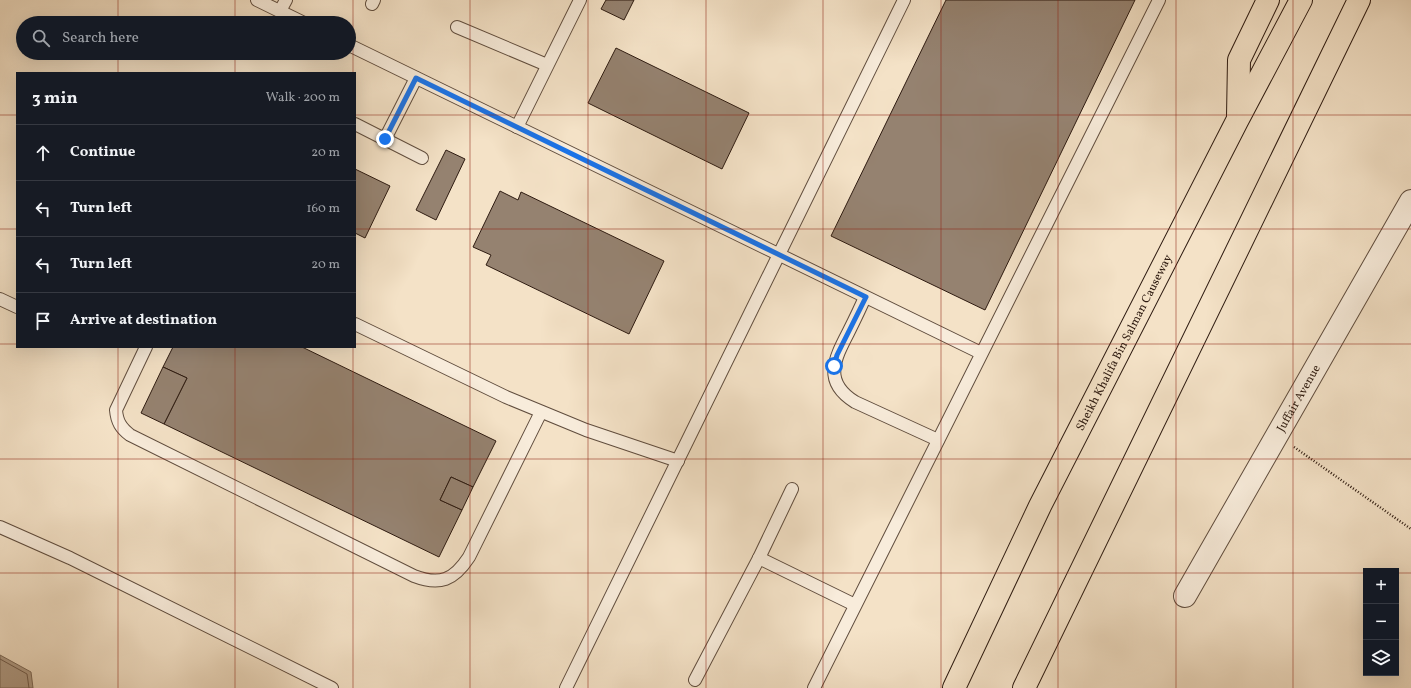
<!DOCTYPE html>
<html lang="en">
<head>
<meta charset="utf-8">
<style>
	body { margin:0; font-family:Vollkorn,serif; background:#242831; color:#f1f3f6 }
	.controls { position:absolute; right:12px; bottom:12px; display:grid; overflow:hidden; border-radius:0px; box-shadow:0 4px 16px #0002 }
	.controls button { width:36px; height:36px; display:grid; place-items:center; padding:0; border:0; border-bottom:1px solid #363941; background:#171b24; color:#f1f3f6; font:20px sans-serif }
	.stop { position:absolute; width:12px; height:12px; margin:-9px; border:3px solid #1a73e8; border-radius:50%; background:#fff }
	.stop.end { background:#1a73e8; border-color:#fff; box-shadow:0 1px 4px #0008 }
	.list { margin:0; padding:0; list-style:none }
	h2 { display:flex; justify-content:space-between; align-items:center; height:52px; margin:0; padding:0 16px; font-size:17px }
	h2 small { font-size:13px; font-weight:400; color:#9ea1a6 }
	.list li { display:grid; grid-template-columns:26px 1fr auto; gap:12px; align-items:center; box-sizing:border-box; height:56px; padding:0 16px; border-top:1px solid #363941 }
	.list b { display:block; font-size:15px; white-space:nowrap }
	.list em { font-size:13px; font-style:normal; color:#9ea1a6 }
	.icon { flex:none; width:22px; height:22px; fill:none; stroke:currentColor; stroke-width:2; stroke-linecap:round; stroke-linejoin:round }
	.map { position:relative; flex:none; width:1411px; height:688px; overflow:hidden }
	.search { position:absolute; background:#171b24; box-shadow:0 4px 16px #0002; left:16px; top:16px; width:340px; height:44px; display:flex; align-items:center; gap:10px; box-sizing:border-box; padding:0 14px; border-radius:22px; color:#9ea1a6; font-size:15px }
	.panel { position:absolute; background:#171b24; box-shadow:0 4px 16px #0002; left:16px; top:72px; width:340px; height:276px; border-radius:0px }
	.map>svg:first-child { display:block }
</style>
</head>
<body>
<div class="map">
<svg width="1411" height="688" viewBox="0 0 1411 688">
	<rect width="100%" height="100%" fill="#f4e2c7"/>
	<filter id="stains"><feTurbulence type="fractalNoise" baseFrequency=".005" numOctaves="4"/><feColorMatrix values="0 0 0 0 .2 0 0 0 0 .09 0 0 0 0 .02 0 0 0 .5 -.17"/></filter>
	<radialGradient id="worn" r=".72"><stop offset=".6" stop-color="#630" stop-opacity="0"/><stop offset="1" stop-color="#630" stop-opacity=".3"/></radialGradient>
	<path fill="#b19e89" stroke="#7d6a59" d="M0,655L31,672L33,688H0Z"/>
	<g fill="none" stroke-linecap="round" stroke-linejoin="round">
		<path stroke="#705c4d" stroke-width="1" d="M0,659L27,674L29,688"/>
	</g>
	<g fill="#958270" stroke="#2e1b11">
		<path d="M606,0H634L624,20L601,9Z"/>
		<path d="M946,0H1135L985,310L831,236Z"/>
		<path d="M616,48L749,113L722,169L588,103Z"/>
		<path d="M446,150L465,159L436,220L416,210Z"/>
		<path d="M355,169L390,186L365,238L355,233Z"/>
		<path d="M500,191L518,200L521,192L664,261L629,334L486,265L491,255L473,247Z"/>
		<path d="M173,347H302L496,441L473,487L451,477L440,500L462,510L439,557L164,424L187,378L163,367Z"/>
		<path d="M163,367L187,378L164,424L141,413Z"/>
		<path d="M451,477L473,487L462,510L440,500Z"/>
	</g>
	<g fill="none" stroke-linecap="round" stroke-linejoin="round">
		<defs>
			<g id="service">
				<path d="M257,0L304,23"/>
				<path d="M372,4L374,0"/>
				<path d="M280,11L286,0"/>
				<path d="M457,27L547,65"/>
				<path d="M349,45L981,353"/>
				<path d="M355,124L422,158"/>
				<path d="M517,127L580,0"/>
				<path d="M385,139L416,78"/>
				<path d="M865,297C860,309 854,321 848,333C834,360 823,382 855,402L938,440"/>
				<path d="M0,299L17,307"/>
				<path d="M355,324L506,397L586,430L678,461"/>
				<path d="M146,347L116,410C117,422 121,428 130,435L414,576C440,586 454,580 469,557L541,412"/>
				<path d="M0,527L70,558L332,688"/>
				<path d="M759,558L855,605"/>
				<path d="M695,680L759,558L792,489"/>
				<path d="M566,688L904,0"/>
				<path d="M814,688L1159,0"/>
			</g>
			<g id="minor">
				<path id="s1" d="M1185,596L1411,201"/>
			</g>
			<g id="motorway">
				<path d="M1238,116L1239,60L1268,0"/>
				<path id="s2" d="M954,688L1040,506L1237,121L1301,0"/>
				<path d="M1024,688L1359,0"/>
			</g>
		</defs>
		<use href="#service" stroke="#604d3e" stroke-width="14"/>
		<use href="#minor" stroke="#604d3e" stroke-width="24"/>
		<use href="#motorway" stroke="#2e1b11" stroke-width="24"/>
		<path stroke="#2e1b11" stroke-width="2.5" stroke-dasharray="1 2" stroke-linecap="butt" d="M1294,447L1411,529"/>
		<use href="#service" stroke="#f8ecdb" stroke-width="12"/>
		<use href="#minor" stroke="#f8ecdb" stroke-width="22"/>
		<use href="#motorway" stroke="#f4e2c7" stroke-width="22"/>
	</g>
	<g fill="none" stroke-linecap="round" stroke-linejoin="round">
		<path stroke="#1a73e8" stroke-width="5" d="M385,139L416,78L866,297L837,355L834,366"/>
	</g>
	<path fill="none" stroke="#8f2418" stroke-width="1" stroke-opacity="0.55" d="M118,0V23M235,0V23M353,0V73M470,0V688M588,0V688M706,0V688M823,0V688M941,0V688M1058,0V688M1176,0V688M1293,0V688M118,53V73M235,53V73M0,115H17M355,115H1411M0,229H17M355,229H1411M0,344H17M355,344H1411M118,347V688M235,347V688M353,347V688M0,459H1411M0,573H1366M1396,573H1411"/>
	<g text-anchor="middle" stroke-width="3.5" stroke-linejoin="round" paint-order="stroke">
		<g font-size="12" fill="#2e1b11" stroke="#f8ecdb">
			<text dy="4" stroke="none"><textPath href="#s2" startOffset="385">Sheikh Khalifa Bin Salman Causeway</textPath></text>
			<text dy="4" stroke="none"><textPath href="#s1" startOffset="228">Juffair Avenue</textPath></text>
		</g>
	</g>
	<rect width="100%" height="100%" filter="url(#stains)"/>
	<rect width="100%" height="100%" fill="url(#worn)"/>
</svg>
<div class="controls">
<button>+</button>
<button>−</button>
<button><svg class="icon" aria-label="layers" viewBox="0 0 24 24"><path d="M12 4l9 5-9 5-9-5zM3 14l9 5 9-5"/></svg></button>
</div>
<div class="stop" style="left:834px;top:366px"></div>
<div class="stop end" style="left:385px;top:139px"></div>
<div class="search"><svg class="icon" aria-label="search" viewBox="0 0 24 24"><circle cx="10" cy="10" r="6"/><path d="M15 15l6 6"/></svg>Search here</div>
<section class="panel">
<h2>3 min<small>Walk · 200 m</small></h2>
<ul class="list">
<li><svg class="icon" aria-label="ahead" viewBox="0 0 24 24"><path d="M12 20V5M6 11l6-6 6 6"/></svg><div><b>Continue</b></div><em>20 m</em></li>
<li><svg class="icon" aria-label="left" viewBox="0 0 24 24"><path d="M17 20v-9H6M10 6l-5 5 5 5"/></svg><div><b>Turn left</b></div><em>160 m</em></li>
<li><svg class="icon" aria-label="left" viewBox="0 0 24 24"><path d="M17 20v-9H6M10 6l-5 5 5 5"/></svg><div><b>Turn left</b></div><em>20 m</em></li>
<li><svg class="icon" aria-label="arrive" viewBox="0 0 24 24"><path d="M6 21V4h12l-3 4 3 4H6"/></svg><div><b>Arrive at destination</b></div></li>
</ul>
</section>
</div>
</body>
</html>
